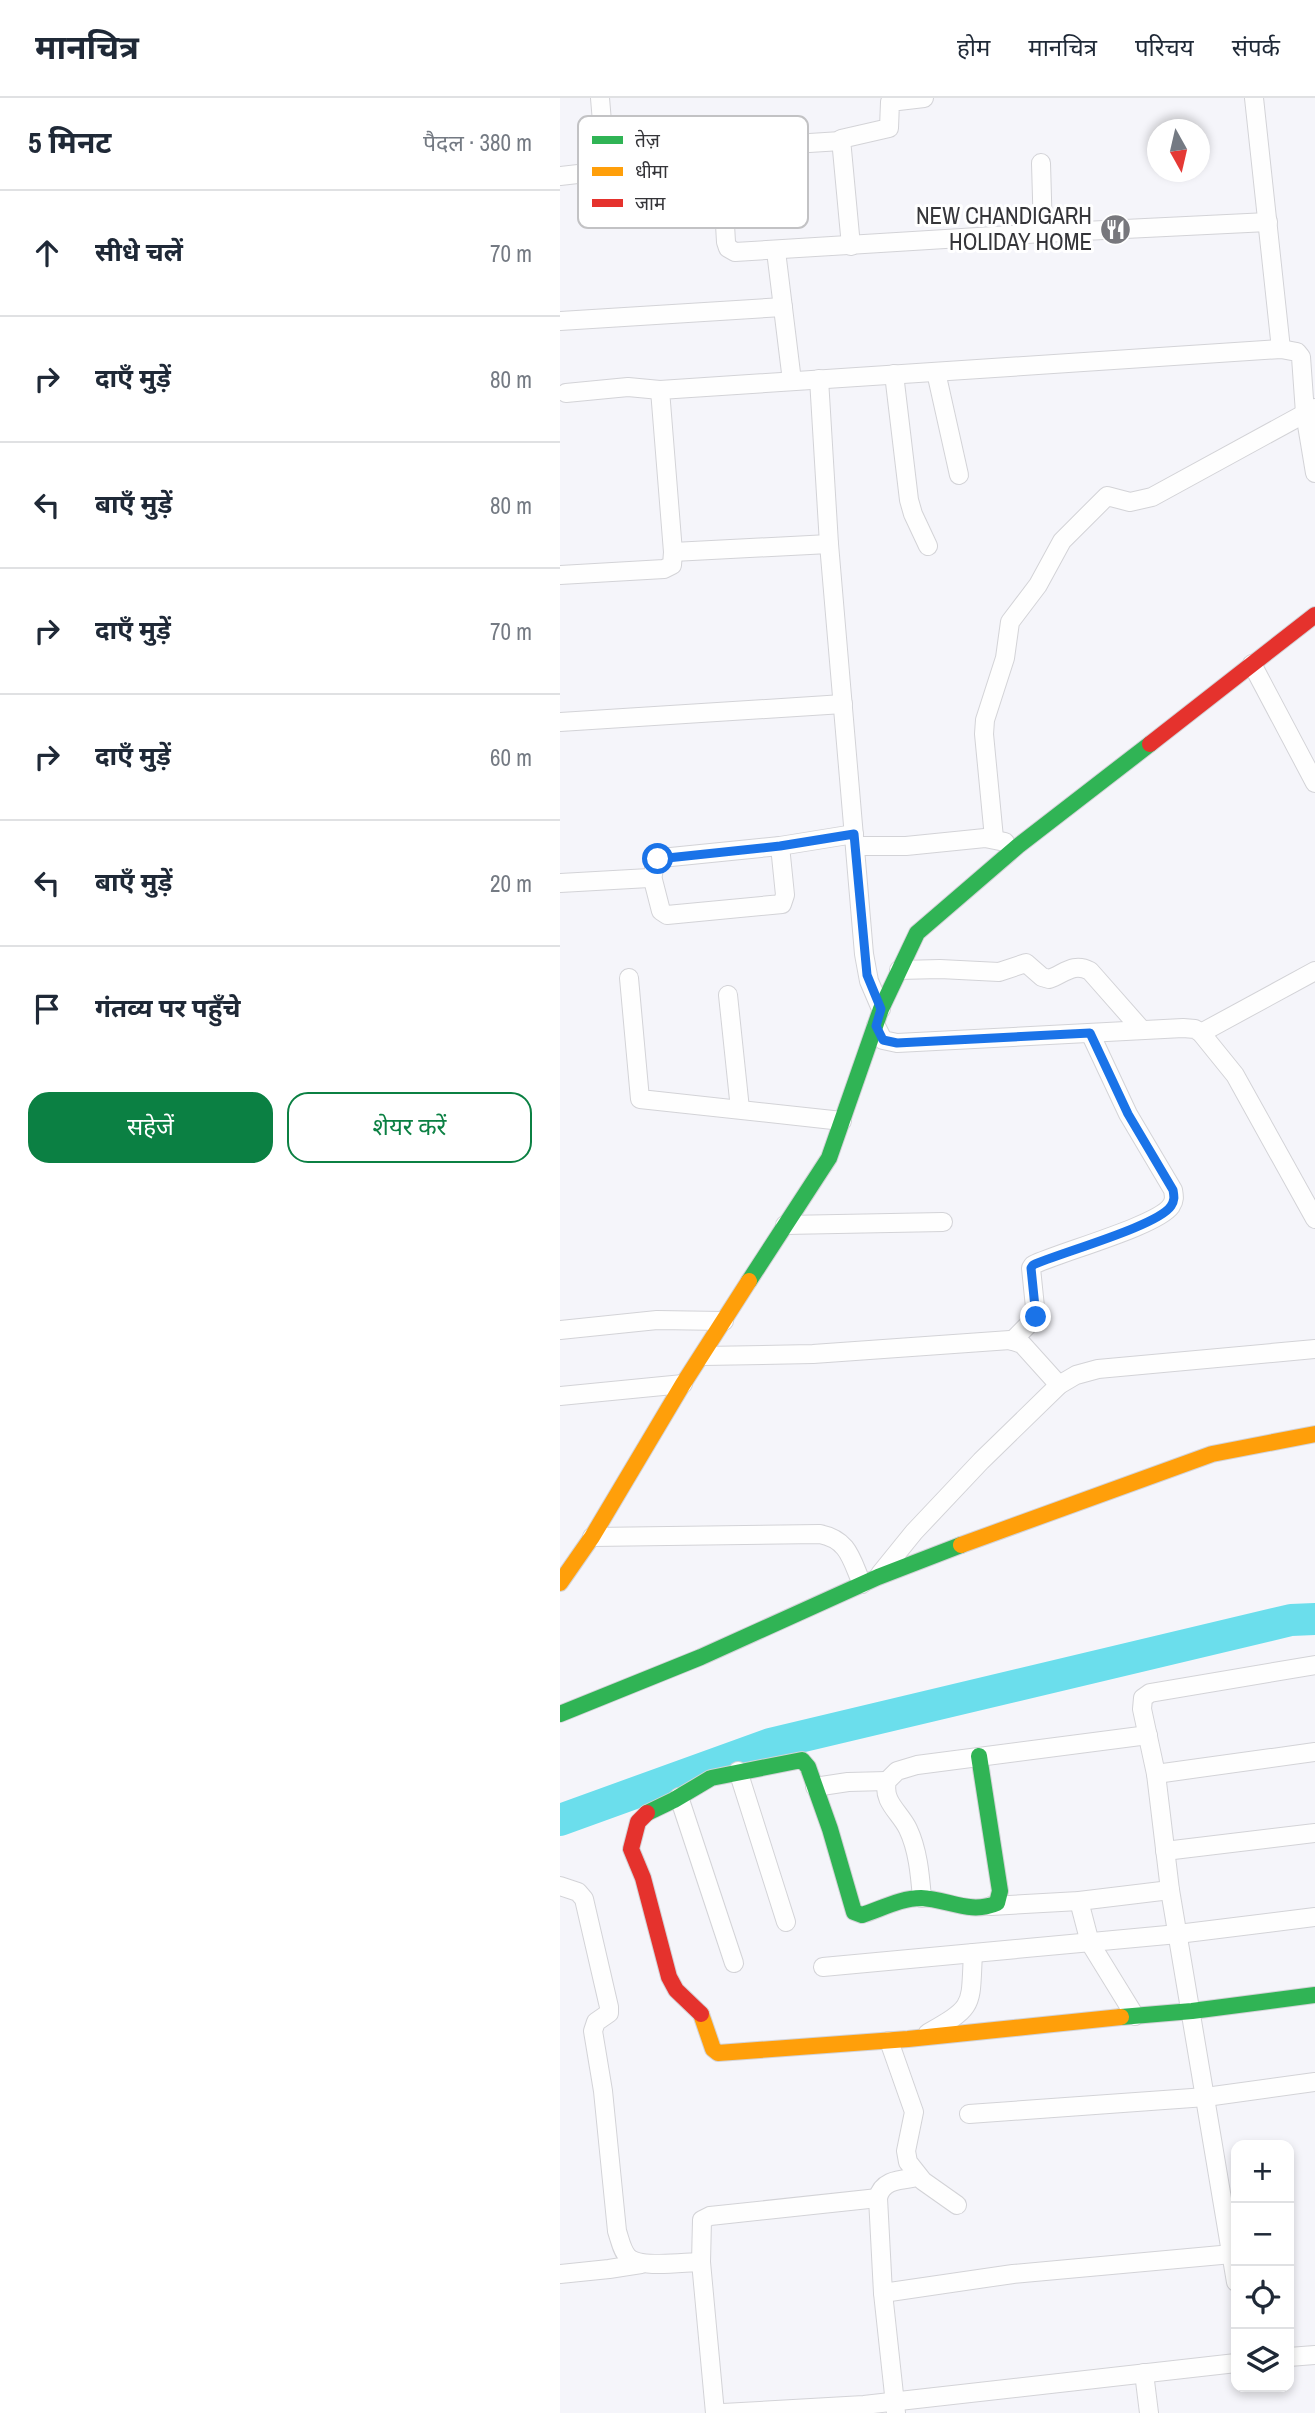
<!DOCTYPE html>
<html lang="hi">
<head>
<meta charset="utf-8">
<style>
	body { margin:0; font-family:"Archivo Narrow","Noto Sans Devanagari",sans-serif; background:#f6f6f7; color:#1f2937 }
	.controls { position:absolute; right:21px; bottom:21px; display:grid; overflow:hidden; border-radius:14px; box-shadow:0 4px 10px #0003 }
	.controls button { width:63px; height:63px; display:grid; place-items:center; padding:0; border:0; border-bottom:2px solid #e0e1e3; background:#fff; color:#1f2937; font:35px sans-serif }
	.compass { position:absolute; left:587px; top:21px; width:63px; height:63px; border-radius:50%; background:#fff; box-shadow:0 4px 10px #0003; rotate:172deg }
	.stop { position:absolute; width:21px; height:21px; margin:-16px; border:5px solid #1a73e8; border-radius:50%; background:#fff }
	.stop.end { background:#1a73e8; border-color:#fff; box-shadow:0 2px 7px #0008 }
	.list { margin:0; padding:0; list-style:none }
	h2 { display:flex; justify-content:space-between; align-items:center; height:91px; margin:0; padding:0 28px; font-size:30px }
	h2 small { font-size:23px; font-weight:400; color:#747a83 }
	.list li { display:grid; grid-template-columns:46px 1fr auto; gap:21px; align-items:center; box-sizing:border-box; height:126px; padding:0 28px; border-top:2px solid #e0e1e3 }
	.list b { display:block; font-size:26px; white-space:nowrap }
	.list em { font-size:23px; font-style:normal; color:#747a83 }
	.actions { display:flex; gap:14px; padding:21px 28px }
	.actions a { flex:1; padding:16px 0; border:2px solid #0b8043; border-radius:21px; text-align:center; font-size:24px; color:#0b8043 }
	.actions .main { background:#0b8043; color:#fff }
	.icon { flex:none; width:38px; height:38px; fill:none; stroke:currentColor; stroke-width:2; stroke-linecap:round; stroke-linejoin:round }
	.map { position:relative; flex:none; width:755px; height:2315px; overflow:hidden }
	header { display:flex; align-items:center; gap:42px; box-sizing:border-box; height:98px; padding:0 35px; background:#fff; border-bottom:2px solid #e0e1e3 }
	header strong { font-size:33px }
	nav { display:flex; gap:38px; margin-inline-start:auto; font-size:24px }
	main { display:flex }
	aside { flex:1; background:#fff }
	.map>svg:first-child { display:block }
</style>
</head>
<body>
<header>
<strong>मानचित्र</strong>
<nav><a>होम</a><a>मानचित्र</a><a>परिचय</a><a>संपर्क</a></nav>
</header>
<main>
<aside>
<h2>5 मिनट<small>पैदल · 380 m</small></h2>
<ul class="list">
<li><svg class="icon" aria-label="ahead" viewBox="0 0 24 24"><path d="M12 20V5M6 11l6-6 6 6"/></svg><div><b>सीधे चलें</b></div><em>70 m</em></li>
<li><svg class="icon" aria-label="right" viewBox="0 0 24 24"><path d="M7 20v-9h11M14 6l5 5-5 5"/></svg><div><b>दाएँ मुड़ें</b></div><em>80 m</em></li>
<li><svg class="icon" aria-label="left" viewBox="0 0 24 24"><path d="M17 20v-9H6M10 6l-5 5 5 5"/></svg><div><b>बाएँ मुड़ें</b></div><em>80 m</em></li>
<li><svg class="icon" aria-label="right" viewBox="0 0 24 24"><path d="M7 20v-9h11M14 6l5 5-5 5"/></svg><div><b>दाएँ मुड़ें</b></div><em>70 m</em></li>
<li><svg class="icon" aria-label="right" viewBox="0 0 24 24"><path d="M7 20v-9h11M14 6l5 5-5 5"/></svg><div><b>दाएँ मुड़ें</b></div><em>60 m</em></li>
<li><svg class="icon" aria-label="left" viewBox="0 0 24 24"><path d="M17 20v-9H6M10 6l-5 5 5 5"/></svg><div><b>बाएँ मुड़ें</b></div><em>20 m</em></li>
<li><svg class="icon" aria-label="arrive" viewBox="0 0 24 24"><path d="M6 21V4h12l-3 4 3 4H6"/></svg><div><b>गंतव्य पर पहुँचे</b></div></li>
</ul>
<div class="actions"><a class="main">सहेजें</a><a>शेयर करें</a></div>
</aside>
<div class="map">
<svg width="755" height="2315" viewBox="0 0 755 2315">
	<rect width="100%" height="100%" fill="#f5f5fa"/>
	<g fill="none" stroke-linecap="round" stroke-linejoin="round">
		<path stroke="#6bdeec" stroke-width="32" d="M0,1722L210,1646L731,1522L755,1521"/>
		<defs>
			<g id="street">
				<path d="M40,0L46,72"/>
				<path d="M694,0L721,251"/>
				<path d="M171,50L281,43"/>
				<path d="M481,65L483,135"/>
				<path d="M0,78L148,61L157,65L162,74L166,144L168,150L175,154L483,135L708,124"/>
				<path d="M291,148L281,41L329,30L330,4L364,0"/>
				<path d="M216,153L232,283"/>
				<path d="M0,223L223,209"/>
				<path d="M376,274L399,377"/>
				<path d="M334,276L349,402L353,416L368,448"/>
				<path d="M259,281L269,446L304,856L309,883L321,911"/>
				<path d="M6,295L68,289L100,292"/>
				<path d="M113,454L269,446"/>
				<path d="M0,477L104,471L112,467L113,454L100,292L721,251L737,254L741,259L745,315L755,375"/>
				<path d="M692,566L755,685"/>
				<path d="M0,624L283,606"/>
				<path d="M434,740L424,636L425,622L445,560L450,524L478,487L502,443L547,398L570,404L592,399L755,310"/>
				<path d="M295,748H346L425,740L445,744"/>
				<path d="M92,778L101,813L107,817L222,806L225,797L220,748"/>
				<path d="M0,785L89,780L93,776L96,762L101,760L220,748L294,736"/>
				<path d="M339,872L380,871L439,874L466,865L482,879L489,881C504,876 513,864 530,873L582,932"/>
				<path d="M69,880L80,1001L282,1023"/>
				<path d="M168,897L180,1011"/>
				<path d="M316,928L323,942L337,945L623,930L635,931L641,935L675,977L755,1121"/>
				<path d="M641,935L755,873"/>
				<path d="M225,1127L383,1124"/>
				<path d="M0,1232L97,1222L164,1223"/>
				<path d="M452,1243L476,1219L471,1170L473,1167C500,1154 597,1128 611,1108C615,1102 614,1098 613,1092L568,1016L530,935"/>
				<path d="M143,1258L253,1256L450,1242L462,1246L499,1287"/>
				<path d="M0,1298L123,1286"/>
				<path d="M32,1439L260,1436C289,1442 291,1461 302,1486"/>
				<path d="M320,1476L354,1434L421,1363L499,1287L516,1277L538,1271L755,1251"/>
				<path d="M178,1673L226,1824"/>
				<path d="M596,1676L755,1654"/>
				<path d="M255,1689L288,1684L327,1683"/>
				<path d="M119,1699L174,1865"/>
				<path d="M605,1753L755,1735"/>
				<path d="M0,1788L18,1794L24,1801L49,1909V1915L36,1924L33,1933L43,1993L57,2133C60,2142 62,2153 68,2159C80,2171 124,2164 141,2164"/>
				<path d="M362,1800C360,1777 358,1752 348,1731C340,1714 322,1704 327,1683L337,1673L357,1667L588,1637"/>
				<path d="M519,1803L530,1845L575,1918"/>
				<path d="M431,1808L519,1803L610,1792"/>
				<path d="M263,1869L618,1836L755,1819"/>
				<path d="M368,1935C416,1908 410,1908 413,1855"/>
				<path d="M329,1943L354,2014L346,2053L348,2064L363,2083L397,2107"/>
				<path d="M409,2016L646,1999L755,1984"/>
				<path d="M0,2176L49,2171L81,2166"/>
				<path d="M676,2184L610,1792L596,1676L582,1611L583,1600L590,1595L755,1567"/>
				<path d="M323,2195L453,2176L672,2156"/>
				<path d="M729,2259L755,2257"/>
				<path d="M584,2275L589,2315"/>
				<path d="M155,2315L141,2164L142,2122L150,2118L318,2100"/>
				<path d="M163,2315L304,2307L676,2265"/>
				<path d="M336,2315L323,2195L318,2100C322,2081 342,2082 359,2079"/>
			</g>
			<g id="fast">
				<path d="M189,1183L269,1060L321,911L357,835L458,748L590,646"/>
				<path d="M0,1616L141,1559L318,1479L401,1447"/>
				<path d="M87,1715L114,1702L151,1680L242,1662L248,1669L270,1731L294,1814L302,1817C321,1811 341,1800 361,1800C388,1801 410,1817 437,1805L440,1793L419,1658"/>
				<path d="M561,1919L632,1913L755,1897"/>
			</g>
			<g id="slow">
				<path d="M401,1447L652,1356L755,1336"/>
				<path d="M0,1485L32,1439L123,1286L189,1183"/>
				<path d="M141,1916L153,1951L158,1955L348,1941L561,1919"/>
			</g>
			<g id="jam">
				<path d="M590,646L755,517"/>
				<path d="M87,1715L78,1724L71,1751L83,1780L109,1879L116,1892L141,1916"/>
			</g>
		</defs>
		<use href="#street" stroke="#d3d3d7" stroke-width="20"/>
		<use href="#fast" stroke="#d3d3d7" stroke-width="18"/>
		<use href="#slow" stroke="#d3d3d7" stroke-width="18"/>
		<use href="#jam" stroke="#d3d3d7" stroke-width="18"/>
		<use href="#street" stroke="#fefefe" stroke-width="18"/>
		<use href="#fast" stroke="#30b455" stroke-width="16"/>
		<use href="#slow" stroke="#ff9f0a" stroke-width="16"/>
		<use href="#jam" stroke="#e5322d" stroke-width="16"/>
	</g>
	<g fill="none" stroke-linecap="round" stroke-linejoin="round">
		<path stroke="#1a73e8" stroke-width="9" d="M98,761L220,748L294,736L307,877L321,911L316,928L323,942L337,945L530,935L568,1016L613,1092C614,1098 615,1102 611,1108C598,1128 499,1155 473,1167L471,1170L476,1219"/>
	</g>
	<defs>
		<symbol id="restaurant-disc" viewBox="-11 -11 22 22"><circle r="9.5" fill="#78787d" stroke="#fff"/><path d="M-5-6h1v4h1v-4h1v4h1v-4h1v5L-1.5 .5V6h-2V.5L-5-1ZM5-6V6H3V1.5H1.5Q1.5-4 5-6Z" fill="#fff"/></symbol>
	</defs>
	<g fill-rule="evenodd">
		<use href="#restaurant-disc" x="538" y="114" width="35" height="35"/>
	</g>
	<g text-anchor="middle" stroke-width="6" stroke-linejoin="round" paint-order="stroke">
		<g font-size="23" fill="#353539" stroke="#fff" text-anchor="end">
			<text x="532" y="126">NEW CHANDIGARH<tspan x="532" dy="26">HOLIDAY HOME</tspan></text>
		</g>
	</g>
	<rect x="18" y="18" width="230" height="112" rx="10" fill="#fff" stroke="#c2c2c4" stroke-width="2"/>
	<rect x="32" y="38" width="31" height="8" fill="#30b455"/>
	<rect x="32" y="69" width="31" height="9" fill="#ff9f0a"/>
	<rect x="32" y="101" width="31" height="8" fill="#e5322d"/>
	<g font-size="19" fill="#353539">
		<text x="75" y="49">तेज़</text>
		<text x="75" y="80">धीमा</text>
		<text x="75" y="112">जाम</text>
	</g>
</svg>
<div class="controls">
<button>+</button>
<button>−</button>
<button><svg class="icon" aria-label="locate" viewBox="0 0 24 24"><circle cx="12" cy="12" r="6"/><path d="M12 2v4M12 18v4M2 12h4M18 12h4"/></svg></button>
<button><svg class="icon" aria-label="layers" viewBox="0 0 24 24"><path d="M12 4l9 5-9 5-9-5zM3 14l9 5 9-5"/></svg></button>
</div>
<svg class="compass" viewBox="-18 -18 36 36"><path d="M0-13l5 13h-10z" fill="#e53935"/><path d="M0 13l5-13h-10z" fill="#747a83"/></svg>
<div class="stop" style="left:98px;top:761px"></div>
<div class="stop end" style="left:476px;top:1219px"></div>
</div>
</main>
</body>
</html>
